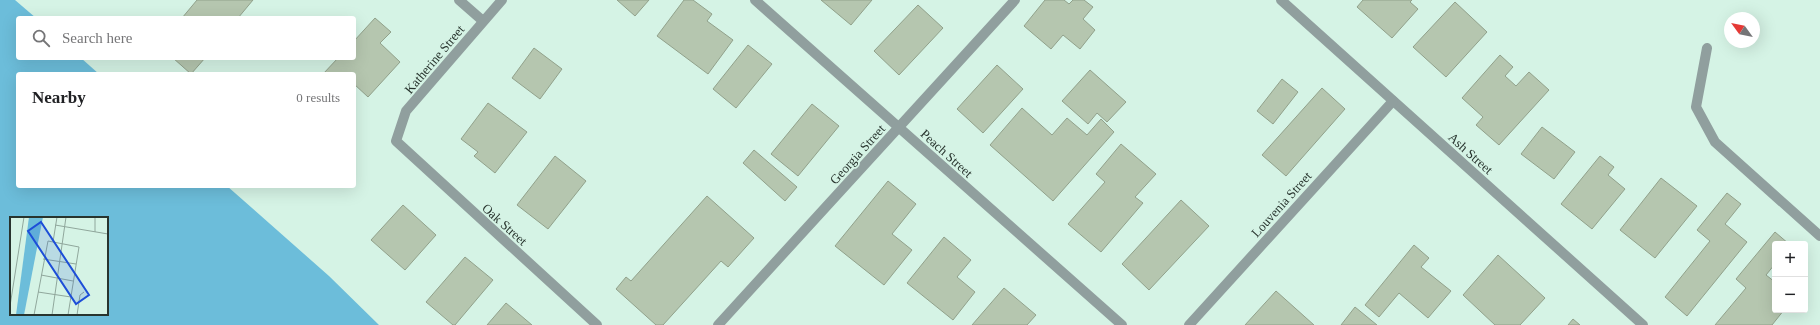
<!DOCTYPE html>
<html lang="en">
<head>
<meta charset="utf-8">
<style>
	body { margin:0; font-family:"Times New Roman",serif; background:#f6f6f6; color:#202124 }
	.controls { position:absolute; right:12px; bottom:12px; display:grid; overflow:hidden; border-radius:4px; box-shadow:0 4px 16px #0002 }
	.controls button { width:36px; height:36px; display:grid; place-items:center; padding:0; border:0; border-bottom:1px solid #e0e0e0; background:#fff; color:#202124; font:20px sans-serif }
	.compass { position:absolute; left:1724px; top:12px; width:36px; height:36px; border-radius:50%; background:#fff; box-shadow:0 4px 16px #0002; rotate:303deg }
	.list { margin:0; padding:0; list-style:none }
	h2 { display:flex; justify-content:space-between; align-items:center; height:52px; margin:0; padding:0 16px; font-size:17px }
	h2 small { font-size:13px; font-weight:400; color:#757577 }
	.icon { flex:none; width:22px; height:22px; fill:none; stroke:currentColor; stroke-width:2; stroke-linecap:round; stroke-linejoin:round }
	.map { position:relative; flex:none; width:1820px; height:325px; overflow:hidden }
	.search { position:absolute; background:#fff; box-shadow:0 4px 16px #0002; left:16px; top:16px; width:340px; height:44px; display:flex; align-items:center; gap:10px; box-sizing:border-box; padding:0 14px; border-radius:4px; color:#757577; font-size:15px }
	.panel { position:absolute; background:#fff; box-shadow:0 4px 16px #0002; left:16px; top:72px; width:340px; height:116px; border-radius:4px }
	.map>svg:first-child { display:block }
</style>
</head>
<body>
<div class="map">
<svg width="1820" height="325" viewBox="0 0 1820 325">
	<rect width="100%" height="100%" fill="#d5f3e5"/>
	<path fill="#6cbdda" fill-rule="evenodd" d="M0,0H15L36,18H18V58H81L99,74H18V186H227L329,276L379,325H0ZM11,218H107V314H11Z"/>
	<g fill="#b5c6af" stroke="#91a18b">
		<path d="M197,0H253L238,18H182Z"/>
		<path d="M617,0H649L635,16Z"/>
		<path d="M684,0H693L712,14L707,21L733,40L708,74L657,36Z"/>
		<path d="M821,0H872L851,25Z"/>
		<path d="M1045,0H1064L1069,4L1073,0H1084L1093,7L1083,19L1095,30L1080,49L1063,35L1051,49L1024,26Z"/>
		<path d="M1363,0H1412L1410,2L1418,9L1392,38L1357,7Z"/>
		<path d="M1455,2L1487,32L1446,77L1413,47Z"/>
		<path d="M918,5L943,28L899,75L874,51Z"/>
		<path d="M375,18L391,32L380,43L400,62L368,97L354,84V74H323L338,58H354V41Z"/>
		<path d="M748,45L772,64L736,108L713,89Z"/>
		<path d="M534,48L562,69L540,99L512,78Z"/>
		<path d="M1500,55L1513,67L1505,76L1516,86L1529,72L1549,90L1499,145L1476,125L1483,117L1462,98Z"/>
		<path d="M173,58H205L191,74Z"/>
		<path d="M997,65L1023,89L983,133L957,109Z"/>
		<path d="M1090,70L1126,102L1107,122L1097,113L1088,124L1062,101Z"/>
		<path d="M1282,79L1298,92L1273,124L1257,111Z"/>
		<path d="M1322,88L1345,109L1286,176L1262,155Z"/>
		<path d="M488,103L527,132L495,173L474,156L478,152L461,139Z"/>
		<path d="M812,104L839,126L798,176L771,154Z"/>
		<path d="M1022,108L1052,135L1067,118L1087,135L1101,119L1114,132L1053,201L990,145Z"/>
		<path d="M1542,127L1575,152L1554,179L1521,154Z"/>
		<path d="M1121,144L1156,174L1135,197L1143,203L1101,252L1068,224L1105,182L1096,174Z"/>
		<path d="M754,150L797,187L785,201L743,163Z"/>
		<path d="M555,156L586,181L548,229L517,205Z"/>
		<path d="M1600,156L1614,167L1608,175L1625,189L1592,229L1561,204Z"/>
		<path d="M1661,178L1697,206L1655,258L1620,230Z"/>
		<path d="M888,181L916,204L892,234L912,250L884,285L835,246Z"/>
		<path d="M1727,193L1741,204L1725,224L1747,242L1687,316L1665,297L1710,241L1697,230Z"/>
		<path d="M707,196L754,238L728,267L721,261L663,325H656L616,289L626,277L631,281Z"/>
		<path d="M1181,200L1209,226L1149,290L1122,264Z"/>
		<path d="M403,205L436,235L405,270L371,240Z"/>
		<path d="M1775,232L1789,244H1775V264L1766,275L1775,282V310H1784L1772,325H1715L1746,288L1736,279Z"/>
		<path d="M944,237L971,260L957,277L975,292L953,320L907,283Z"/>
		<path d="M1414,245L1429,258L1421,267L1451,291L1428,318L1399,293L1379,317L1365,305Z"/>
		<path d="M1498,255L1545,298L1520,325H1495L1463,295Z"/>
		<path d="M465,257L493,280L455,325H453L426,302Z"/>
		<path d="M1004,288L1036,315L1027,325H972Z"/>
		<path d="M1276,291L1314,325H1245Z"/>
		<path d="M506,303L532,325H487Z"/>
		<path d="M1355,307L1377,325H1341Z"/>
		<path d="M1573,319L1580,325H1568Z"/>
	</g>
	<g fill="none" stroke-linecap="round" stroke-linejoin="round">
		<path stroke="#909f9e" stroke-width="10" d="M1707,48L1696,107L1715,142L1820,236"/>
		<g stroke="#909f9e" stroke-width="10">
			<path d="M459,0L483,21"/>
			<path d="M502,0L406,111L396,141L597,325"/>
			<path d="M755,0L1122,325"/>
			<path d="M1281,0L1643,325"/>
			<path d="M718,325L1015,0"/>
			<path d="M1189,325L1393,101"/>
		</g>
	</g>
	<g text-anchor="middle" stroke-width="3.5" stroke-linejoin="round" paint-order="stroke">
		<g font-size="13" fill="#28342e" stroke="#d5f3e5">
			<text transform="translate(434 59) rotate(-50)" y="5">Katherine Street</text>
			<text transform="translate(947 153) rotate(42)" y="5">Peach Street</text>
			<text transform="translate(1471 153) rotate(42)" y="5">Ash Street</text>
			<text transform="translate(857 154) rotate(-48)" y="5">Georgia Street</text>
			<text transform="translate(1281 204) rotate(-48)" y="5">Louvenia Street</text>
			<text transform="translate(505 224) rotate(42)" y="5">Oak Street</text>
		</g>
	</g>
	<g transform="translate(10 217)">
		<rect width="98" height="98" fill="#d5f3e5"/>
		<path d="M19,0H33L14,98H6Z" fill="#6cbdda"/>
		<path fill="none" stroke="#90a79c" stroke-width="1" d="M85,0V15M45,8L98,17M43,25L47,0M33,42L66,47M31,58L63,64M28,75L61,80M0,89L14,0M24,98L38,24L69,30L58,98M42,98L56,0M67,98L70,78L74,75"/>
		<path fill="#1d4ed8" fill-opacity="0.15" stroke="#1d4ed8" stroke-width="2" d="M31,5L79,78L66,87L18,14Z"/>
		<rect width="98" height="98" fill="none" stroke="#28342e" stroke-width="2"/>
	</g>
</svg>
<div class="controls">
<button>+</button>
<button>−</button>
</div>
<svg class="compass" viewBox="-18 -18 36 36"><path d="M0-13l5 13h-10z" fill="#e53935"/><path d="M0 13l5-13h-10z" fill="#757577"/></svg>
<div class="search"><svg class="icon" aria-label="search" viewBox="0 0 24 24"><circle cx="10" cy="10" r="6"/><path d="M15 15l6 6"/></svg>Search here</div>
<section class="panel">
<h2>Nearby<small>0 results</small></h2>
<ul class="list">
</ul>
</section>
</div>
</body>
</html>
